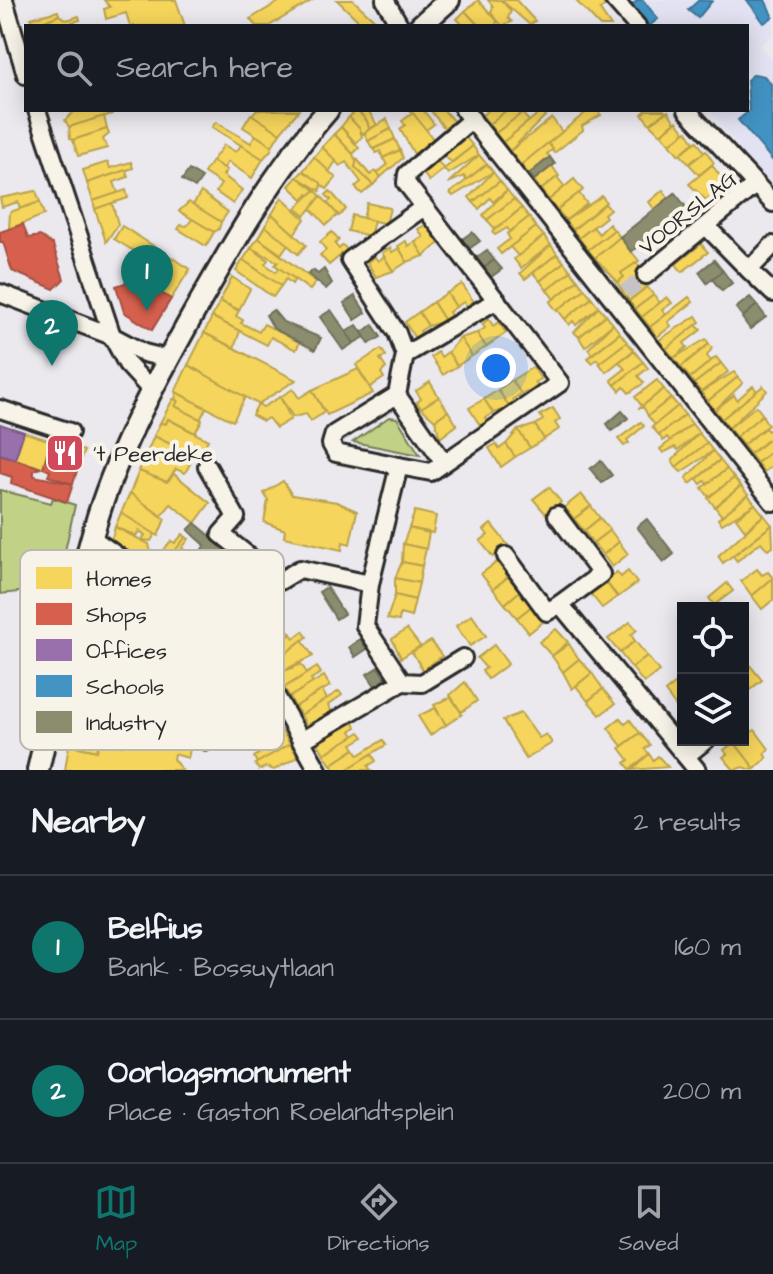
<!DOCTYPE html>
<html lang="en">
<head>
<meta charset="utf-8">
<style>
	body { margin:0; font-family:"Architects Daughter",sans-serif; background:#20242c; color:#f1f3f6 }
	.controls { position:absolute; right:24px; bottom:24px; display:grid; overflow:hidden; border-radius:0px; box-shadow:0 4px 20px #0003 }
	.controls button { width:72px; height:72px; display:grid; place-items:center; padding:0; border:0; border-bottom:2px solid #363941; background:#171b24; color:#f1f3f6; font:40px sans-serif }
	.you { position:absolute; left:496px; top:368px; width:28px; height:28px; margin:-20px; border:6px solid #fff; border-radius:50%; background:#1a73e8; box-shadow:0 0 0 12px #1a73e833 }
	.badge { display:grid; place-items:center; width:52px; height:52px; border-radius:50%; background:#0f766e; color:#fff; font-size:26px; font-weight:700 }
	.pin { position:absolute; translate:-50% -66px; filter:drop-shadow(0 2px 4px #0008) }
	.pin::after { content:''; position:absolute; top:42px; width:28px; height:24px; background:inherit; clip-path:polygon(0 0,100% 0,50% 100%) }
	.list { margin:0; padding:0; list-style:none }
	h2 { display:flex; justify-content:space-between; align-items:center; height:104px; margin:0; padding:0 32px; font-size:34px }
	h2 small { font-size:26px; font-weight:400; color:#9ea1a6 }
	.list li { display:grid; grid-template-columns:52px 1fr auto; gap:24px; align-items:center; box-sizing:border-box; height:144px; padding:0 32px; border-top:2px solid #363941 }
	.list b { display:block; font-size:30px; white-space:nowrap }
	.list p { margin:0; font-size:26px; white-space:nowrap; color:#9ea1a6 }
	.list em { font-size:26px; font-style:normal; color:#9ea1a6 }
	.icon { flex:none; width:44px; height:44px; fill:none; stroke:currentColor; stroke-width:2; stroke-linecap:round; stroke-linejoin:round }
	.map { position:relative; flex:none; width:773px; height:770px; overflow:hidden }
	.search { position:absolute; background:#171b24; box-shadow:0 4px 20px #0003; left:24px; right:24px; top:24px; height:88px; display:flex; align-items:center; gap:20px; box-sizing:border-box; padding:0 28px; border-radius:0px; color:#9ea1a6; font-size:30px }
	.sheet { height:392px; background:#171b24 }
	nav { display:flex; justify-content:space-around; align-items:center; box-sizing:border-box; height:112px; border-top:2px solid #363941; background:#171b24; font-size:22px; color:#9ea1a6 }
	nav a { display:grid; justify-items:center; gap:4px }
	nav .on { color:#0f766e }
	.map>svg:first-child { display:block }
</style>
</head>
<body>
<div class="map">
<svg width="773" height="770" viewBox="0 0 773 770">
	<rect width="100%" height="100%" fill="#ebe9ee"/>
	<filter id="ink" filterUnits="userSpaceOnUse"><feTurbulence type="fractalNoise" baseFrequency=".0125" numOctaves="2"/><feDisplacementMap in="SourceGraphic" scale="16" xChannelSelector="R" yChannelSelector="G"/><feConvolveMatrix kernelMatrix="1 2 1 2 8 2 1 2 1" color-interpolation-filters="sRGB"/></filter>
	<g filter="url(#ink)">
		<path fill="#e2e2f2" d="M622,0H773V34L760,46L773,62V191L709,110H747V26H642Z"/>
		<g fill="#c1d287" stroke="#767e59" stroke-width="2">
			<path d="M389,417L397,418L420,455L353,442Z"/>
			<path d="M0,490L51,503L53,498L75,505L57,588L0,594Z"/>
		</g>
		<g fill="#f6d55c" stroke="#b9a24d" stroke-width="2">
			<path d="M104,0H176L185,26H130L126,13L106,19L104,9L110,7Z"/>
			<path d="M282,0H313L269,26H256L250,19Z"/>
			<path d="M337,0H353L381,26H364Z"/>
			<path d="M478,0L497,20L496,26H479L465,11Z"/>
			<path d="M488,0H501L511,11L508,18L512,22L502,26L491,13L493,6Z"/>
			<path d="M501,0H516L535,21L530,25Z"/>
			<path d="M580,0H600L605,5L600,10L611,26H600L577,2Z"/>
			<path d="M58,11L59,15L53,19L33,24L31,18Z"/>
			<path d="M465,11L479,26H464L457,19Z"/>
			<path d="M59,15L67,20L79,16L80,20L72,22L73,26L38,24Z"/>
			<path d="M111,110L112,114L69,127L65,120L76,110Z"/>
			<path d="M256,110H299L280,133L252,115Z"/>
			<path d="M357,110H368L377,125L369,129L367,121Z"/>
			<path d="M357,110L367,121L369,129L363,134L349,117Z"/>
			<path d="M410,110H423L434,124L426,130Z"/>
			<path d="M444,110L455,123L446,130L431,111Z"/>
			<path d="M489,110H507L489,124L482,115Z"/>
			<path d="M507,110H526L496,133L489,124Z"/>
			<path d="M543,110L546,115L510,151L503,142Z"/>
			<path d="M597,110L601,115L582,126L583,130L554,153L548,143L589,110Z"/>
			<path d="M646,110H664L665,112L650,124L642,114Z"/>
			<path d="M668,111L675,122L660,134L650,124Z"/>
			<path d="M413,113L434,140L414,154L400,129L405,125L402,121Z"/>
			<path d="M522,113L529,121L503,142L496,133Z"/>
			<path d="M251,114L280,133L272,146L243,127Z"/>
			<path d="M104,116L107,129L73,140L70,138L69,127Z"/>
			<path d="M349,117L360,129L362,137L356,143L341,127Z"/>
			<path d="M552,118L562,132L521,165L510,151Z"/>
			<path d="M387,119L391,129L368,141L364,133Z"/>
			<path d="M677,121L685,132L670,144L661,134Z"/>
			<path d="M216,122L251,143L255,135L272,146L271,150L263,159L212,127Z"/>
			<path d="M341,127L359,148L353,154L334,134Z"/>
			<path d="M107,129L109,134L103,139L107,148L78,156L73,140Z"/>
			<path d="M391,129L395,139L373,149L368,141Z"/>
			<path d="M687,131L694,142L679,155L670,144Z"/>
			<path d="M334,134L353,154L358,166L355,167L373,185L362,194L355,187L361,182L346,162L340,166L322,147Z"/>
			<path d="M463,134L473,146L452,162L444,157L438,162L444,169L429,181L419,168Z"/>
			<path d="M395,139L400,150L383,158L380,151L376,153L374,149Z"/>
			<path d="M697,141L704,152L689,164L680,154Z"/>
			<path d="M548,143L553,149L547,154L550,157L529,174L521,165Z"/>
			<path d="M224,145L236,152L241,145L263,159L252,178L228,162L224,168L212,161Z"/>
			<path d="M473,146L479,155L448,174L444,169Z"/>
			<path d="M322,147L336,161L329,172L314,157Z"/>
			<path d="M400,150L403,158L381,177L377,173L387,165L383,158Z"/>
			<path d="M706,151L714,163L699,175L689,164Z"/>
			<path d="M479,155L487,164L466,180L464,176L448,183Z"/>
			<path d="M314,157L336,178L327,189L303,171Z"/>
			<path d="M357,159L370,175L375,171L381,177L373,185L355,167Z"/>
			<path d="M212,161L227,170L223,175L242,190L233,204L216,192L221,184L204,173Z"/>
			<path d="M108,162L110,168L131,162L133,168L87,183L83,170Z"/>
			<path d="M487,164L493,172L453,196L450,193Z"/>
			<path d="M712,165L726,184L706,200L689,184Z"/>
			<path d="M552,166L559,176L541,190L534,180Z"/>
			<path d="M126,170L128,177L114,182L118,193L93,201L87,183Z"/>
			<path d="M303,171L321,183L320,191L297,177Z"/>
			<path d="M493,172L500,181L473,202L469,197Z"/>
			<path d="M297,177L315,190L311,196L308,194L303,199L289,186Z"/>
			<path d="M557,177L565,187L549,200L541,190Z"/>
			<path d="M574,179L583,190L557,210L549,200Z"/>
			<path d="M500,181L507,190L493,202L490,198L479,209L473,202Z"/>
			<path d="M126,190L128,198L95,209L93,201Z"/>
			<path d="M315,190L321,196L305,216L296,208Z"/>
			<path d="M507,190L514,199L487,220L483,215Z"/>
			<path d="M663,190L669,198L655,210L649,202Z"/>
			<path d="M36,191L40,202L20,209L18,202L2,207L0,198Z"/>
			<path d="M330,191L346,209L339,216L327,203L331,200L326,195Z"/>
			<path d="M201,192L228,212L221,222L193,205Z"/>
			<path d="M579,193L587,204L566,220L557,210Z"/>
			<path d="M321,196L338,215L326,225L311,209Z"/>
			<path d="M602,196L606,202L573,230L565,221Z"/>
			<path d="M282,197L305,219L294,234L272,214Z"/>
			<path d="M514,199L522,208L495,229L487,220Z"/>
			<path d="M40,202L44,215L9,229L10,212Z"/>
			<path d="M189,202L221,222L219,229L214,232L179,211Z"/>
			<path d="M112,203L118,224L106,242L95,209Z"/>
			<path d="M367,203L390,208L386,224L363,218Z"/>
			<path d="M605,204L610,209L604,214L606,217L579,238L573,230Z"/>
			<path d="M522,208L529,217L510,232L507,228L495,235L492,232Z"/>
			<path d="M272,214L306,245L298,254L265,226Z"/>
			<path d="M352,215L374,221L370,236L348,231Z"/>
			<path d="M529,217L536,227L501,254L497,249L510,239L507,234Z"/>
			<path d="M192,219L214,232L206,246L178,229L181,225L187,226Z"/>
			<path d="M427,224L439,243L424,256L415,242L423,237L418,229Z"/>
			<path d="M609,224L614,230L588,250L579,238L593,227L599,234Z"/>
			<path d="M122,226L190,269L171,299L130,274L142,256L114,239Z"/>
			<path d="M265,226L288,244L281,254L258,238Z"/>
			<path d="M536,227L544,236L518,256L510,247Z"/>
			<path d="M614,230L620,237L595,258L588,250Z"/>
			<path d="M332,232L339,240L335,244L339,249L343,245L347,250L329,265L320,255L326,250L320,242Z"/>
			<path d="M544,236L551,245L521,268L514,259Z"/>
			<path d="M620,237L639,261L621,273L624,277L618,282L595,258Z"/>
			<path d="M258,238L316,282L310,290L275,265L278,262L251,248Z"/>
			<path d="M406,241L408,246L415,242L424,256L407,262L398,246Z"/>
			<path d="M701,244L708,252L682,272L676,264Z"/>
			<path d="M551,245L557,254L525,279L520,273Z"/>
			<path d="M251,248L268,260L265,264L276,272L279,268L295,279L292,284L286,279L281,286L243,260Z"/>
			<path d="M390,248L392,252L399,248L407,262L393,271L382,253Z"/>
			<path d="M557,254L564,262L540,281L533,273Z"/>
			<path d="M375,257L378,261L384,257L393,271L376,277L367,262Z"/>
			<path d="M243,260L281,286L273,297L236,271Z"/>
			<path d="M564,262L571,271L547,290L540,281Z"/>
			<path d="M636,263L654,281L629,301L614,278L618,282L624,277L621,273Z"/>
			<path d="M571,271L578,280L554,299L547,290Z"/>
			<path d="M232,277L250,289L239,310L220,301Z"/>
			<path d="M578,280L585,289L557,311L550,302Z"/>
			<path d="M462,284L474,302L467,307L464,302L456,307L447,293Z"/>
			<path d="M647,287L654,295L635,309L629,301Z"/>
			<path d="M585,289L592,298L565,319L558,310Z"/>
			<path d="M447,293L456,307L449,312L452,317L445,321L433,302Z"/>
			<path d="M654,295L660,303L642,317L635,309Z"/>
			<path d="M667,297L672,303L662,310L666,315L650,327L642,317Z"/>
			<path d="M689,297L693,302L668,322L671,326L657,337L650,327Z"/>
			<path d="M592,298L599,307L576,325L573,321L569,325L565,319Z"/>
			<path d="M220,301L239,311L236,316L243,320L241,323L259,332L264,324L300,342L296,350L271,337L267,345L212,317Z"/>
			<path d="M433,302L445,321L428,326L419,312Z"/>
			<path d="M599,307L606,315L579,337L574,332Z"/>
			<path d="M419,312L428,326L420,331L423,335L416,340L405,322Z"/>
			<path d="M606,315L613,324L585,347L579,337Z"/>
			<path d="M696,316L700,322L666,349L659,340Z"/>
			<path d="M212,317L240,331L234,348L204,333Z"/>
			<path d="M489,319L493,326L499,322L506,333L486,347L477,333L485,328L482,324Z"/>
			<path d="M613,324L620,333L592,354L588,349Z"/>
			<path d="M696,325L701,330L684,343L687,347L674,358L666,349Z"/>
			<path d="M204,333L234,348L296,380L258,404L188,365Z"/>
			<path d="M477,333L486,347L472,356L460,338Z"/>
			<path d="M620,333L627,342L600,363L597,359L592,363L588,358Z"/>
			<path d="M460,338L472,356L457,366L448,352Z"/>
			<path d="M706,339L709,344L681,367L674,358Z"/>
			<path d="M627,342L634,350L606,372L599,363Z"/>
			<path d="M709,344L712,348L707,356L711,361L690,378L681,367Z"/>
			<path d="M381,349L386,356L380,359L386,368L381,373L384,378L370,387L356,365Z"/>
			<path d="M634,351L643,362L615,385L611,380L625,369L619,362Z"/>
			<path d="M438,352L441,357L448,352L457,366L443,375L431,357Z"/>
			<path d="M716,357L721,363L694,384L690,378Z"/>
			<path d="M643,362L648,368L638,376L644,383L629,393L624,387L620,391L615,385Z"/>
			<path d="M721,363L728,372L701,392L694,384Z"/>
			<path d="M188,365L245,397L233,421L175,392Z"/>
			<path d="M533,367L541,379L535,382L539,389L521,394L512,380Z"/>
			<path d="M358,369L373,393L327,415L312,390Z"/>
			<path d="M734,372L738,377L708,401L701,392Z"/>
			<path d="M738,377L743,383L715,410L708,401Z"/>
			<path d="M512,380L521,394L513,399L516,404L510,408L498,390Z"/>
			<path d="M657,380L664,389L642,406L635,397Z"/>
			<path d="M430,382L439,397L421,408L417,402L421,399L416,391Z"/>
			<path d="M753,386L757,391L722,419L715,410L734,395L737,400Z"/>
			<path d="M763,386L767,391L729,428L722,419Z"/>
			<path d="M293,389L299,398L312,390L324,411L322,414L311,421L306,414L293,417L280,397Z"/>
			<path d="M664,389L671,398L648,416L644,408H640Z"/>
			<path d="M498,390L510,408L493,413L484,399Z"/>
			<path d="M176,392L206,408L200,420L175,406Z"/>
			<path d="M280,397L291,419L276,428L268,418L263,421L252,415L258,404L263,407Z"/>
			<path d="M439,397L448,411L435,420L421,408Z"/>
			<path d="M671,398L678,406L655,425L648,416Z"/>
			<path d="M173,399L178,401L175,406L202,420L195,433L168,419L166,424L160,423Z"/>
			<path d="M484,399L493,413L485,418L488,423L481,427L469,408Z"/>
			<path d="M678,406L685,415L659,435L652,427Z"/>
			<path d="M756,406L763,415L736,437L729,428Z"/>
			<path d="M553,408L560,419L555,423L559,429L544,439L535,425L543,420L540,415Z"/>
			<path d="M448,411L457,425L440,438L435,420Z"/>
			<path d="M685,415L692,424L670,441L667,437L663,441L659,435Z"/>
			<path d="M762,415L768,425L743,445L736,437Z"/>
			<path d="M168,419L208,440L201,453L189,459L186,452L154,436L160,423L166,424Z"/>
			<path d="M641,422L644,426L627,440L629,443L624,446L618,439Z"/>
			<path d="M692,424L699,433L678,450L675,447L663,453L660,449Z"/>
			<path d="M535,425L544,439L530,448L518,430Z"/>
			<path d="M773,427V436L750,454L743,445L765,428L768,431Z"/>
			<path d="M518,430L530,448L515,457L506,444Z"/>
			<path d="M24,432L51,441L43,468L15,459Z"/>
			<path d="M699,433L707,443L676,467L672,460Z"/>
			<path d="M154,436L186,452L191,462L185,473L176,469L167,482L139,471Z"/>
			<path d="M773,436V450L757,463L750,454Z"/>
			<path d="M51,441L84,451L79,464L47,453Z"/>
			<path d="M707,443L713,451L681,472L676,467Z"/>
			<path d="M496,444L499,449L506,444L515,457L501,467L489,448Z"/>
			<path d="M773,450V465L764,472L757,463Z"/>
			<path d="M713,451L720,460L690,484L686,478Z"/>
			<path d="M720,460L727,469L707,484L705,481L701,484L697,479Z"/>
			<path d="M727,469L734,478L709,497L702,488Z"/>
			<path d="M139,471L167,482L174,474L210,503L195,523L171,504L161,516L130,493Z"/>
			<path d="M734,478L741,486L715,507L708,498Z"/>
			<path d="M283,481L292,495L337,502L357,511L350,544L343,542L342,550L284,537L285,530L264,522L268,500L264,493Z"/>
			<path d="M741,486L748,495L722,516L715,507Z"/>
			<path d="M549,487L561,502L546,514L533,499Z"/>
			<path d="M130,493L165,519L158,536L121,513Z"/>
			<path d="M581,494L591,506L574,519L565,507Z"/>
			<path d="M748,495L755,504L722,524L718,519Z"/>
			<path d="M755,504L764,515L745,530L736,518Z"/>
			<path d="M591,506L600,518L584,531L574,519Z"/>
			<path d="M415,511L436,516L433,533L409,528Z"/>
			<path d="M121,513L155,534L151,541L142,540L145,535L139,531L136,536L115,527Z"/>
			<path d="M764,515L772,525L723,563L718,556Z"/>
			<path d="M600,518L610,530L593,543L584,531Z"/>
			<path d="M491,524L508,545L493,557L480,541L488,535L484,530Z"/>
			<path d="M772,525L773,547L768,550L761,542L737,561L733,556Z"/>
			<path d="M115,527L149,544L151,553L157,558L151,566L111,541Z"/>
			<path d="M409,528L429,533L426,549L403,544Z"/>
			<path d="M610,530L619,542L603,555L593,543Z"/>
			<path d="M183,534L186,537L158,572L151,566L171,541L175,543Z"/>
			<path d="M186,537L189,539L182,548L185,550L166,577L158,572Z"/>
			<path d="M619,542L628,554L612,567L603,555Z"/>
			<path d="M403,544L426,549L422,566L402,562Z"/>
			<path d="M402,562L422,566L419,583L395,578Z"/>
			<path d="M497,562L508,577L493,589L481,574Z"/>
			<path d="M757,569L762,575L768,572L773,578L752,596L741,581Z"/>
			<path d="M628,571L637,583L618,597L605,581L617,572L621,577Z"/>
			<path d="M508,577L520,591L505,604L493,589Z"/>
			<path d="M395,578L419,583L415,600L395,595Z"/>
			<path d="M773,578V600L762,609L752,596Z"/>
			<path d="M605,581L617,597L602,608L590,593Z"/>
			<path d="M727,583L733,591L714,605L709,598Z"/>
			<path d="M520,591L532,606L517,618L505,604Z"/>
			<path d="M395,595L415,600L411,617L400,614L399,621L387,619Z"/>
			<path d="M532,606L544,621L529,633L517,618Z"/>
			<path d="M472,615L486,636L470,646L456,626Z"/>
			<path d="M282,621L285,626L258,650L252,642Z"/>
			<path d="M630,622L637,630L631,635L635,641L620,653L608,639Z"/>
			<path d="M407,629L420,646L401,658L392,639Z"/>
			<path d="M556,629L568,642L552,656L539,642Z"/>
			<path d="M288,630L291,634L264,657L258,650L273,636L276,639Z"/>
			<path d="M303,631L307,637L270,666L264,657L291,634L294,638Z"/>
			<path d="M302,640L313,656L275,675L270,666Z"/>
			<path d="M431,641L442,656L423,670L412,652Z"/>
			<path d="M635,641L647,656L632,668L620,653Z"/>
			<path d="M569,644L579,659L563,672L552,656Z"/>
			<path d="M494,645L508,664L488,679L482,671L486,668L477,658Z"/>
			<path d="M647,656L659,671L644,683L632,668Z"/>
			<path d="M744,658L762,680L747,692L743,687Z"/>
			<path d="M579,659L592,673L572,689L563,672Z"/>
			<path d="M301,664L307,673L284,688L275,675Z"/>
			<path d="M317,667L321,673L311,679L313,683L290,697L284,688Z"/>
			<path d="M592,673L603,689L588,701L576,686Z"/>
			<path d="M324,676L330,686L295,707L290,697Z"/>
			<path d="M682,678L683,710L680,712L665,692Z"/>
			<path d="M465,682L477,701L461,712L450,695Z"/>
			<path d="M603,689L615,704L600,715L588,701Z"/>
			<path d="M322,690L327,699L301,715L295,707Z"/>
			<path d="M339,691L342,695L328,705L332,712L307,727L301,715Z"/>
			<path d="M451,697L462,714L446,725L434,705Z"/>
			<path d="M435,708L446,725L430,735L418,716Z"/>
			<path d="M521,713L539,738L546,734L552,743L526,759L503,720Z"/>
			<path d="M620,718L625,724L630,720L640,733L622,746L608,728Z"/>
			<path d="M353,721L356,727L351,731L354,736L324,754L318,743Z"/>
			<path d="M74,724L102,731L97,751L69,745Z"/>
			<path d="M755,730L769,749L764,754L767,758L755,769L734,742Z"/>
			<path d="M283,732L290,744L257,763L254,757L268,748L265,743Z"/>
			<path d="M360,732L364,737L352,744L355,749L331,765L324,754Z"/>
			<path d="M124,733L177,746L178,741L191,745L188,758L174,754L173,759L182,770H65L69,745L97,751L100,740L121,746Z"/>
			<path d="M640,733L650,745L645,749L649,754L630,769L625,763L629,760L620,748Z"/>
			<path d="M383,740L386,745L346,770H334L331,765L355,749L359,755Z"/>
			<path d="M734,742L755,769L753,770L743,767L734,770L723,757L727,754L724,750Z"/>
			<path d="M290,744L298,757L274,770L266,767L259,770L255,764Z"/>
			<path d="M372,754L376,761L368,766L371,770H346Z"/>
			<path d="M649,754L653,760L658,756L668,767L632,770Z"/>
		</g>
		<g fill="#d6604d" stroke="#a35043" stroke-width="2">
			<path d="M23,224L28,238L40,236L53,245L64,279L54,289L12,271L3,242H0V232Z"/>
			<path d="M130,274L171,299L152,330L124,312L116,286L125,283Z"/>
			<path d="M47,453L79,464L73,484L48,476L50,471L43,468Z"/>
			<path d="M0,454L41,468L34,470V476L73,484L67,502L11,483L12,477L0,473Z"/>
		</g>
		<path fill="#9970ab" stroke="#785b85" stroke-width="2" d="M0,424L24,432L15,459L0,454Z"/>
		<g fill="#4393c3" stroke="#3c7495" stroke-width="2">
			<path d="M638,0H643L658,19L649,26L632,5Z"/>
			<path d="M699,0L712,1L698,18L688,10Z"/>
			<path d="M747,0H765L773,17L764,23Z"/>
			<path d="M754,74L764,76L771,84L773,161L738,120L749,111L747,80Z"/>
		</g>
		<g fill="#8c8c6e" stroke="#6f6f5a" stroke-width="2">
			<path d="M550,157L555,164L534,180L529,174Z"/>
			<path d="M189,170L202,178L195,188L182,180Z"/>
			<path d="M675,193L687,208L631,252L620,237Z"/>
			<path d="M472,232L480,241L469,249L461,240Z"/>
			<path d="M487,250L494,260L484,268L476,258Z"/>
			<path d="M494,260L502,269L491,277L484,268Z"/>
			<path d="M714,260L723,271L707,283L699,272Z"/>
			<path d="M324,269L332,283L326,289L308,274L313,270L318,274Z"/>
			<path d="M723,271L732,283L722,291L712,279Z"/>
			<path d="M355,296L366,313L355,320L344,303Z"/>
			<path d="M750,297L757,305L743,317L736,308Z"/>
			<path d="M757,305L766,317L750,329L742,318Z"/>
			<path d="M273,310L283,322L321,338L315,350L274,329L266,315Z"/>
			<path d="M331,310L354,343L343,350L320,317Z"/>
			<path d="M357,325L365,337L354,343L346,332Z"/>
			<path d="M373,325L381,337L369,344L362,332Z"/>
			<path d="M622,411L628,418L612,431L607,424Z"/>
			<path d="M601,461L612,475L602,483L590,469Z"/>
			<path d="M647,519L674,554L664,562L637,527Z"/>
			<path d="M195,523L279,593L269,604L202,549L205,545L188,530Z"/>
			<path d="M327,587L344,614L336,619L319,592Z"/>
			<path d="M360,639L367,649L355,657L349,647Z"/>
			<path d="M378,667L386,679L375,686L367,674Z"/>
			<path d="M201,732L208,735L215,747L207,752L195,746Z"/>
		</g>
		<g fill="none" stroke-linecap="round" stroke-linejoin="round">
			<path stroke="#c5c3c7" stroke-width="16" stroke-dasharray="16 8" stroke-linecap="butt" d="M625,292L646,275"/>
			<defs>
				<g id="minor">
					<path d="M4,0L26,75"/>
					<path d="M385,0L400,26"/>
					<path d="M614,0L637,26"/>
					<path d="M37,110L112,336L127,364L152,391"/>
					<path d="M464,110L773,502"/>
					<path d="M687,110L773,203"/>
					<path d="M424,207L350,260L397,333L405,355L397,395L443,461"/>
					<path d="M706,226L749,270L773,245"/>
					<path d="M749,270L773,293"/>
					<path d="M646,275L756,184"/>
					<path d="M0,293L112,336L144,353L168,359"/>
					<path d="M405,355L497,300"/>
					<path d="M397,395L334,434L331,444L336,453L399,466"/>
					<path d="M0,409L70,432"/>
					<path d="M207,466L236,517L221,534L280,581L300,569L370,584"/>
					<path d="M557,515L601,574L560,604"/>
					<path d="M92,538L235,638L264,675L318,770"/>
					<path d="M506,556L547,612L560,604L697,770"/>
					<path d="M463,658L422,683L402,682L365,626L370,584L399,466L431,472L560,383L406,183L407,174L472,119"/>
					<path d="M301,741L402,682"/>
					<path d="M686,756L706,740"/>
				</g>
				<g id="major">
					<path d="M420,26L449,0"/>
					<path d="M38,770C58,686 73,598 98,516C120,446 156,381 191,318C232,245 273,173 328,110"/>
				</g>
			</defs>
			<use href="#minor" stroke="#2b2b2b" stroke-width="22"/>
			<use href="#major" stroke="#2b2b2b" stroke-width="26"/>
			<use href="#minor" stroke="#f7f3e8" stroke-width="16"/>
			<use href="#major" stroke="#f7f3e8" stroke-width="20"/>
		</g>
	</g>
	<defs>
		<symbol id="restaurant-square" viewBox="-11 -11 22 22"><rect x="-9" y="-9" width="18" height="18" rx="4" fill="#d1495b" stroke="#f7f3e8"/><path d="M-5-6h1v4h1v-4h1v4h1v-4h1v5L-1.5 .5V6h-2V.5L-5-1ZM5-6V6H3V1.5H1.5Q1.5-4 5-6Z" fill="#fff"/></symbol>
	</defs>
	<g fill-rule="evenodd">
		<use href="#restaurant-square" x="43" y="431" width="44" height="44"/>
	</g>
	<g text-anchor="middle" stroke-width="8" stroke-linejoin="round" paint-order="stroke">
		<g font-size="22" fill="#2b2b2b" stroke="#f7f3e8">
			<text transform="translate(687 212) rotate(-39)" y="8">VOORSLAG</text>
		</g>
		<g font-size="22" fill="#2b2b2b" stroke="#f7f3e8" text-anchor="start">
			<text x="93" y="461">'t Peerdeke</text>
		</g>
	</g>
	<rect x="20" y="550" width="264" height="200" rx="12" fill="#f7f3e8" stroke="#bab7af" stroke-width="2"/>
	<rect x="36" y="567" width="36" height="22" fill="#f6d55c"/>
	<rect x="36" y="603" width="36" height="22" fill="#d6604d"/>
	<rect x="36" y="639" width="36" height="22" fill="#9970ab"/>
	<rect x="36" y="675" width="36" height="22" fill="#4393c3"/>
	<rect x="36" y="711" width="36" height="22" fill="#8c8c6e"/>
	<g font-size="22" fill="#2b2b2b">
		<text x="86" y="586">Homes</text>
		<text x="86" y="622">Shops</text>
		<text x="86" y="658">Offices</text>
		<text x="86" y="694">Schools</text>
		<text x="86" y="730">Industry</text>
	</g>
</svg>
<div class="controls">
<button><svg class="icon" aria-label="locate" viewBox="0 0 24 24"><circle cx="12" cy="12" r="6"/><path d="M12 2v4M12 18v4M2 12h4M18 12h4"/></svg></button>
<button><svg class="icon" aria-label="layers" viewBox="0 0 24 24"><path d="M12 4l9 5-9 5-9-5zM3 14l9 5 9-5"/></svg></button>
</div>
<div class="you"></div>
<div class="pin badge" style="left:147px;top:311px">1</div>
<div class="pin badge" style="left:52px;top:366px">2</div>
<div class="search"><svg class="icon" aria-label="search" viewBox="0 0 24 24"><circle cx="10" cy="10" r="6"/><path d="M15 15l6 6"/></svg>Search here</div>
</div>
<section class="sheet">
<h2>Nearby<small>2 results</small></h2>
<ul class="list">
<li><span class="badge">1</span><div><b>Belfius</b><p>Bank · Bossuytlaan</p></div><em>160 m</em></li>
<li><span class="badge">2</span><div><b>Oorlogsmonument</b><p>Place · Gaston Roelandtsplein</p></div><em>200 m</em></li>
</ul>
</section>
<nav>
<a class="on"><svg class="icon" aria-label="map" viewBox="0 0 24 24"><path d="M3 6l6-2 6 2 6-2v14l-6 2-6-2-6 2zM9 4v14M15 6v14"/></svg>Map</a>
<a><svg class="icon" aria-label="directions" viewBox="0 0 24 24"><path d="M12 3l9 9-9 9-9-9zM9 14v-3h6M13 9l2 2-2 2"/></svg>Directions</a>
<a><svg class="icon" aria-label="saved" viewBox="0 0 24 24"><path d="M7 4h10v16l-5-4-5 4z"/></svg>Saved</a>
</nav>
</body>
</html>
